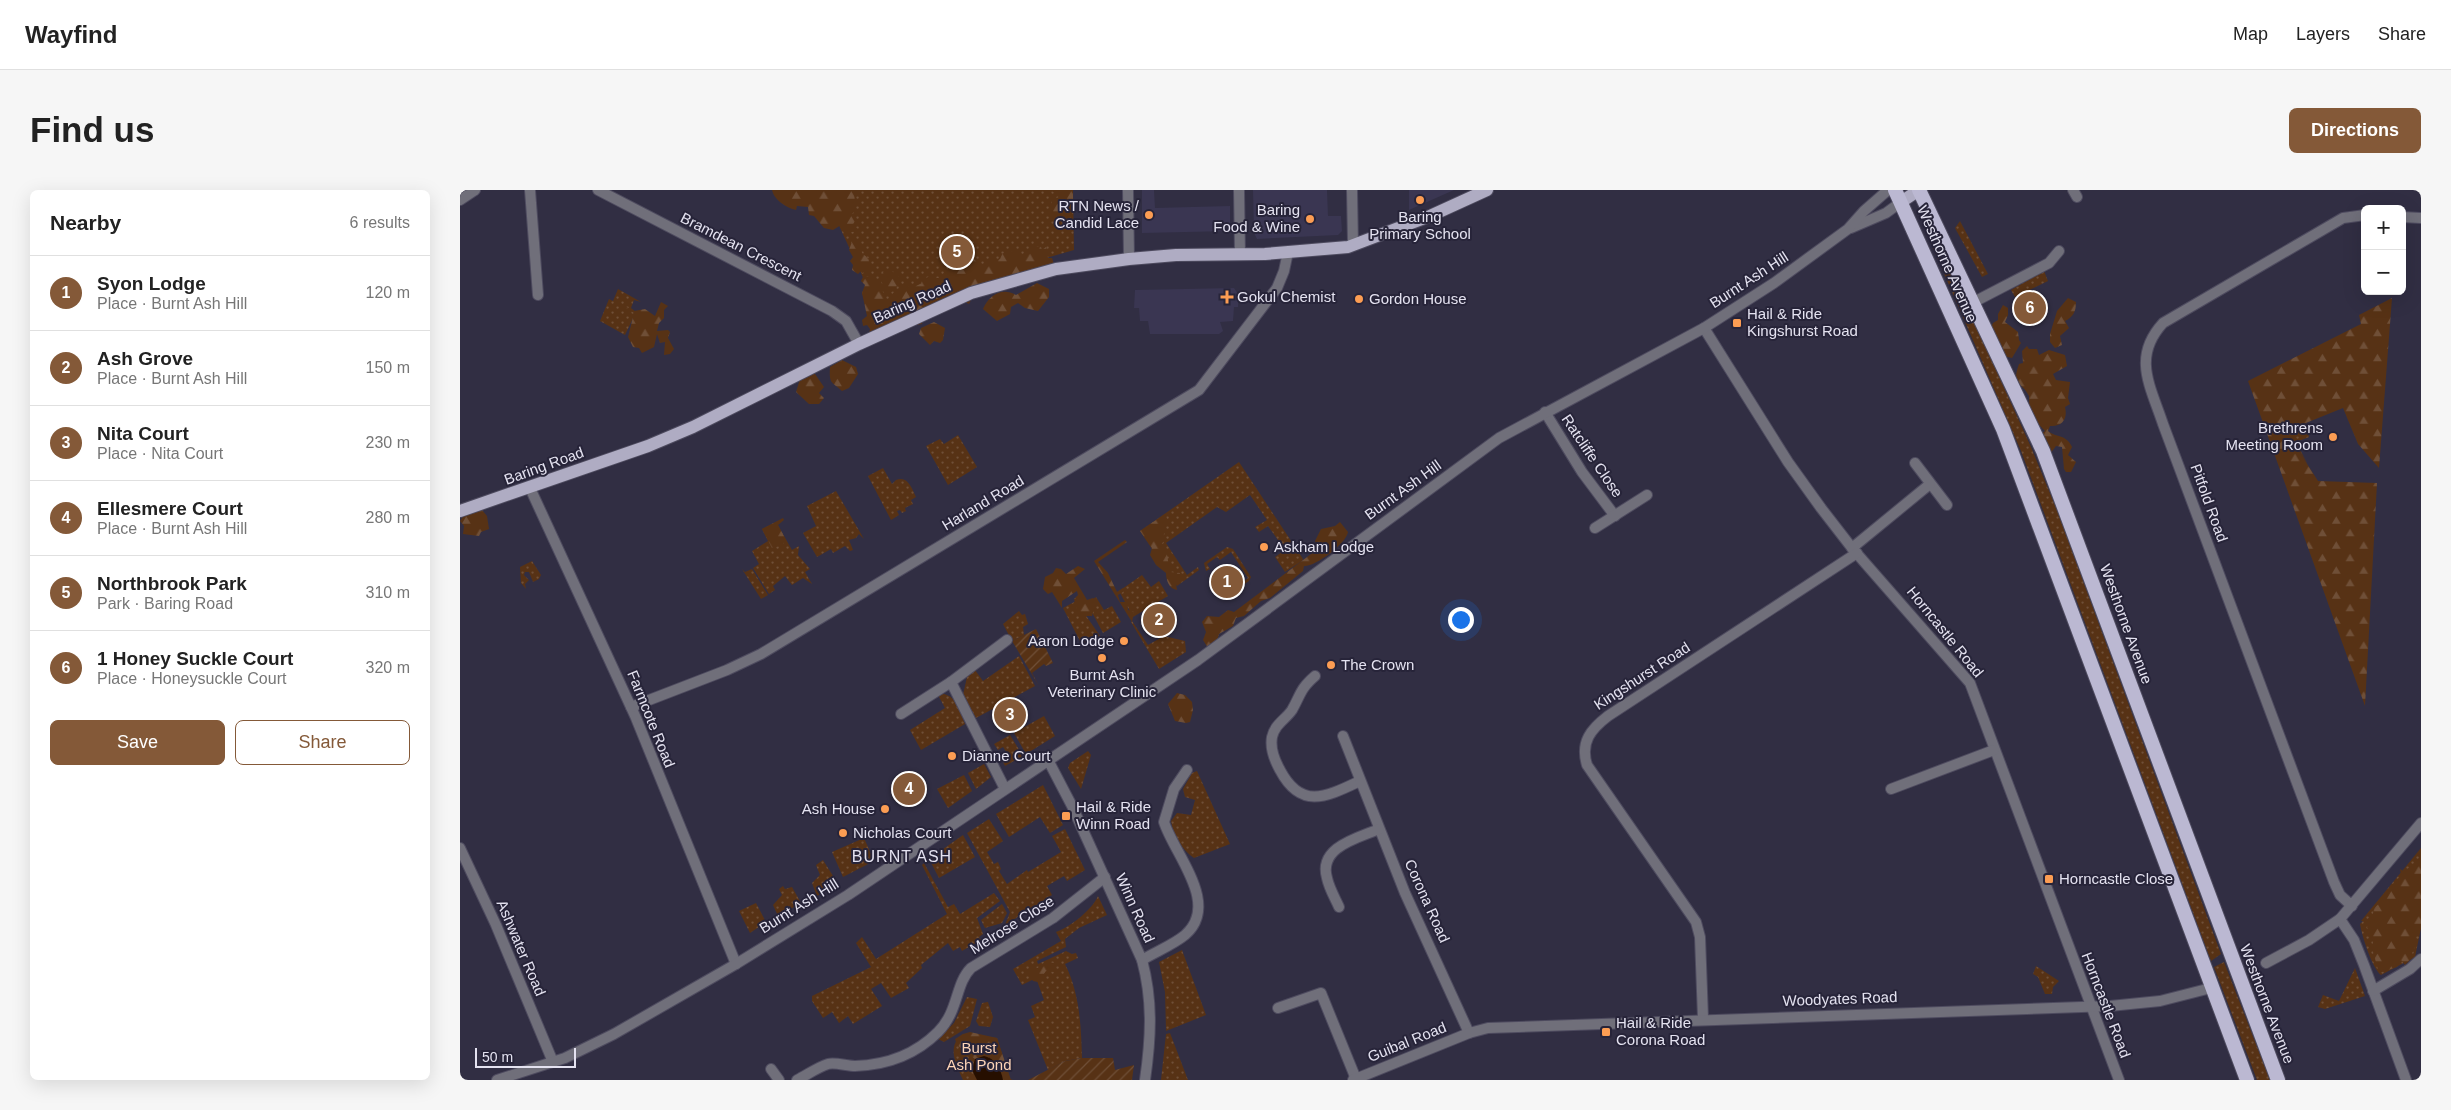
<!DOCTYPE html>
<html lang="en">
<head>
<meta charset="utf-8">
<style>
	body { margin:0; font-family:Arial,sans-serif; background:#f6f6f6; color:#222 }
	.controls { position:absolute; right:15px; top:15px; display:grid; overflow:hidden; border-radius:8px; box-shadow:0 5px 20px #0002 }
	.controls button { width:45px; height:45px; display:grid; place-items:center; padding:0; border:0; border-bottom:1px solid #e0e0e0; background:#fff; color:#222; font:25px sans-serif }
	.scale { position:absolute; left:15px; bottom:12px; width:101px; box-sizing:border-box; padding-left:5px; border:2px solid #e4e2f0; border-top:0; font-size:14px; line-height:18px; white-space:nowrap; color:#e4e2f0; -webkit-text-stroke:4px #272439; paint-order:stroke }
	.you { position:absolute; left:1000px; top:429px; width:18px; height:18px; margin:-12px; border:4px solid #fff; border-radius:50%; background:#1a73e8; box-shadow:0 0 0 8px #1a73e833 }
	.badge { display:grid; place-items:center; width:32px; height:32px; border-radius:50%; background:#845938; color:#fff; font-size:16px; font-weight:700 }
	.pin { position:absolute; translate:-50% -50%; border:2px solid #fff; box-shadow:0 1px 5px #0006 }
	.list { margin:0; padding:0; list-style:none }
	h2 { display:flex; justify-content:space-between; align-items:center; height:65px; margin:0; padding:0 20px; font-size:21px }
	h2 small { font-size:16px; font-weight:400; color:#767676 }
	.list li { display:grid; grid-template-columns:32px 1fr auto; gap:15px; align-items:center; box-sizing:border-box; height:75px; padding:0 20px; border-top:1px solid #e0e0e0 }
	.list b { display:block; font-size:19px; white-space:nowrap }
	.list p { margin:0; font-size:16px; white-space:nowrap; color:#767676 }
	.list em { font-size:16px; font-style:normal; color:#767676 }
	.actions { display:flex; gap:10px; padding:15px 20px }
	.actions a { flex:1; padding:11px 0; border:1px solid #845938; border-radius:8px; text-align:center; font-size:18px; color:#845938 }
	.actions .main { background:#845938; color:#fff }
	.map { position:relative; flex:none; width:1961px; height:890px; overflow:hidden; border-radius:8px }
	header { display:flex; align-items:center; gap:30px; box-sizing:border-box; height:70px; padding:0 25px; background:#fff; border-bottom:1px solid #e0e0e0 }
	header strong { font-size:24px }
	nav { display:flex; gap:28px; margin-inline-start:auto; font-size:18px }
	.intro { display:flex; align-items:center; justify-content:space-between; box-sizing:border-box; height:120px; padding:0 30px }
	h1 { margin:0; font-size:35px }
	.button { padding:12px 22px; border-radius:8px; background:#845938; color:#fff; font-size:18px; font-weight:700 }
	main { display:flex; gap:30px; padding:0 30px }
	aside { flex:1; background:#fff; border-radius:8px; box-shadow:0 5px 20px #0002 }
	.map>svg:first-child { display:block }
</style>
</head>
<body>
<header>
<strong>Wayfind</strong>
<nav><a>Map</a><a>Layers</a><a>Share</a></nav>
</header>
<div class="intro"><h1>Find us</h1><a class="button">Directions</a></div>
<main>
<aside>
<h2>Nearby<small>6 results</small></h2>
<ul class="list">
<li><span class="badge">1</span><div><b>Syon Lodge</b><p>Place · Burnt Ash Hill</p></div><em>120 m</em></li>
<li><span class="badge">2</span><div><b>Ash Grove</b><p>Place · Burnt Ash Hill</p></div><em>150 m</em></li>
<li><span class="badge">3</span><div><b>Nita Court</b><p>Place · Nita Court</p></div><em>230 m</em></li>
<li><span class="badge">4</span><div><b>Ellesmere Court</b><p>Place · Burnt Ash Hill</p></div><em>280 m</em></li>
<li><span class="badge">5</span><div><b>Northbrook Park</b><p>Park · Baring Road</p></div><em>310 m</em></li>
<li><span class="badge">6</span><div><b>1 Honey Suckle Court</b><p>Place · Honeysuckle Court</p></div><em>320 m</em></li>
</ul>
<div class="actions"><a class="main">Save</a><a>Share</a></div>
</aside>
<div class="map">
<svg width="1961" height="890" viewBox="0 0 1961 890">
	<defs>
		<pattern id="grass-dots" width="8" height="8" patternUnits="userSpaceOnUse" patternTransform="scale(1.25)"><rect width="8" height="8" fill="#573215"/><path d="M2 2h.1M6 6h.1" fill="none" stroke="#6f4f37" stroke-width="1.8" stroke-linecap="round"/></pattern>
		<pattern id="forest-firs" width="22" height="20" patternUnits="userSpaceOnUse" patternTransform="scale(1.25)"><rect width="22" height="20" fill="#573215"/><path d="M5 1l3.5 6h-7zM16 11l3.5 6h-7z" fill="#6f4f37"/></pattern>
		<pattern id="garden-furrows" width="10" height="10" patternUnits="userSpaceOnUse" patternTransform="scale(1.25)"><rect width="10" height="10" fill="#573215"/><path d="M-1 1l2-2M0 10L10 0M9 11l2-2" fill="none" stroke="#6f4f37"/></pattern>
	</defs>
	<rect width="100%" height="100%" fill="#312e43"/>
	<g fill="#3a3652">
		<path d="M682,0H694L695,18L770,16V41L682,43Z"/>
		<path d="M793,0H867L868,26H881L882,41L878,45L797,49L794,43Z"/>
		<path d="M949,0H994L949,20Z"/>
		<path d="M774,98L778,104V117H774L773,131L760,132L763,141L759,144H690L688,131H680L679,118H674L675,100Z"/>
	</g>
	<g fill="url(#grass-dots)">
		<path d="M325,0H613L614,60L548,79L435,117L405,112L402,103L406,94L376,29Z"/>
		<path d="M1500,31L1528,84L1522,87L1495,38Z"/>
		<path d="M1476,48L1571,257L1596,318L1761,764L1751,771L1561,261L1470,51Z"/>
		<path d="M1584,81L1588,91L1555,107L1551,100Z"/>
		<path d="M158,99L181,112L174,110L171,118L176,122L165,145L140,131L149,109L153,111Z"/>
		<path d="M1846,233L1849,247L1836,252L1848,275L1826,241Z"/>
		<path d="M498,245L517,277L488,295L466,256L480,249L484,254Z"/>
		<path d="M779,272L843,369L842,371L825,382L815,367L825,360L808,336L799,342L795,337L807,330L790,305L766,322L757,317L706,353L727,385L738,377L739,380L717,396L680,341Z"/>
		<path d="M423,278L432,294L436,290C448,285 452,299 456,307L451,310L453,314L445,318L446,321L442,323L440,320L437,321L439,325L431,330L408,286Z"/>
		<path d="M376,301L404,349L399,344L396,348L389,350L393,360L390,361L385,356L373,363L371,359L357,367L343,343L356,336L347,316Z"/>
		<path d="M316,332L332,360L339,356L338,365L350,379L345,382L352,394L343,388L332,395L325,386L313,396L315,400L309,404L293,378L299,374L292,361L308,351L302,339Z"/>
		<path d="M767,357L773,359L791,387L789,391L764,408L755,395L758,393L767,405L788,388L771,362L760,370L757,367L747,374L750,379L746,381L744,373Z"/>
		<path d="M72,371L81,385L79,389L73,392L69,382H65L64,385L69,390L65,394L66,399L61,393L60,377Z"/>
		<path d="M282,379L285,382L292,379L308,405L301,409Z"/>
		<path d="M682,385L691,397L699,391L708,406L673,427L659,401Z"/>
		<path d="M636,407L644,420L652,416L661,432L643,443L627,413Z"/>
		<path d="M616,411L640,446L632,451L635,457L632,458L630,454L623,457L603,418Z"/>
		<path d="M559,421L562,425L565,424L568,434L563,437L564,445L552,451L543,434Z"/>
		<path d="M672,431L688,455L704,446L725,451L726,462L699,479L671,432Z"/>
		<path d="M559,466L575,496L516,528L503,505L507,487L515,480L523,491Z"/>
		<path d="M484,504C497,507 500,522 505,534L461,560L450,540L485,518L478,505Z"/>
		<path d="M584,526L595,546L566,564L554,543Z"/>
		<path d="M550,545L563,566L545,576L542,570L549,566L543,557L538,560L534,554Z"/>
		<path d="M628,561L631,565L621,599L608,578L610,573Z"/>
		<path d="M524,574L531,587L516,599L508,583Z"/>
		<path d="M737,581L770,654L734,668C722,660 713,645 711,631L717,623L731,625L735,610L725,607L723,599L732,583Z"/>
		<path d="M504,585L512,601L488,618L477,599Z"/>
		<path d="M583,595L603,635L590,643L580,627L549,647L536,624Z"/>
		<path d="M529,629L543,651L527,662L534,674L538,672L541,679L539,681L547,694L567,680L568,682L601,662L592,646L605,639L625,680L607,691L604,686L587,696L592,705L545,735L550,722L507,643Z"/>
		<path d="M503,645L515,667L479,688L469,669Z"/>
		<path d="M404,648L414,671L383,687L372,662Z"/>
		<path d="M1961,658V738L1955,767L1921,785C1912,778 1902,746 1900,734L1903,731H1901Z"/>
		<path d="M363,670L378,694L357,706L352,693L360,685L356,675Z"/>
		<path d="M464,673L488,717L494,714L500,724L534,703L540,711L517,728L523,744L519,747L521,750L502,761L500,757L493,761L488,753L461,775L462,778L446,793L449,798L431,808L421,793L411,799L422,816L393,834L388,826L379,833L372,822L363,828L352,811V806L411,777L396,753L402,747L416,769L487,724L462,675Z"/>
		<path d="M323,696L325,699L332,697L341,713L318,726L313,715L322,705L319,699Z"/>
		<path d="M638,706L647,725L619,738L605,749L606,757L577,771L578,774L606,761L612,764L616,763L618,768L605,774C620,804 621,836 622,868L605,871L588,880L568,830L575,827L571,816L584,810L576,788L562,795L553,779L601,751L596,742C609,738 633,719 638,706Z"/>
		<path d="M296,713L306,732L290,743L279,721Z"/>
		<path d="M542,714L547,723L542,733L525,738L521,730Z"/>
		<path d="M722,760L746,825L706,841L705,802L699,772Z"/>
		<path d="M1764,772L1810,890H1797L1754,777Z"/>
		<path d="M1576,776L1599,791L1593,797L1592,804H1585L1578,787L1573,784Z"/>
		<path d="M1895,778L1905,806L1865,819L1858,817L1863,805L1879,811Z"/>
		<path d="M507,807L517,809L510,836L484,852L478,849L494,833Z"/>
		<path d="M528,812L533,827L530,837L519,836L516,831L522,813Z"/>
		<path d="M710,843L728,890H701L706,844Z"/>
		<path d="M503,844L537,848L550,889L553,890H503C496,874 486,856 503,844Z"/>
	</g>
	<g fill="url(#forest-firs)">
		<path d="M312,0H394L395,13L392,18L395,21L391,25L396,30L392,35L398,39V41L384,43L381,35L373,40L364,38L354,26L349,25L348,17L337,16L336,20C327,18 314,10 312,0Z"/>
		<path d="M591,0H613V21L610,29L596,33L590,27L592,10L599,7Z"/>
		<path d="M393,49L398,51L402,63L409,69V77L412,78L409,81L402,83L401,81L398,84L392,80L393,75L390,71L393,67L389,60Z"/>
		<path d="M574,56L581,57L582,60L586,57L588,68H592L594,74L551,89L511,110L509,114L501,110L463,129L462,134L457,135L453,132L409,144L410,139L407,135L403,136L402,130L407,126L402,103L405,95L401,91L403,87L413,86L425,105L426,112L435,101L448,95L450,99L462,93V90L474,84L475,88H480L479,93L483,91L482,86L484,83H489L491,74L514,69L520,76H528L527,71L540,69L542,64L556,60L558,65H562Z"/>
		<path d="M428,79L437,84L441,90L435,100L431,102C423,99 420,91 421,84Z"/>
		<path d="M577,93L589,99V107L578,121L565,118L558,113L551,117L550,124L537,131L523,119C529,105 542,97 556,105Z"/>
		<path d="M1608,108L1616,112C1616,122 1613,127 1605,131L1609,138L1600,146L1602,155L1595,158L1590,152V144L1597,121Z"/>
		<path d="M1932,108L1919,278L1898,254L1883,218L1826,241L1858,291L1917,293L1905,516L1788,191L1901,134L1899,125Z"/>
		<path d="M201,112L208,116L204,120V128L199,133L197,141L208,140L210,142L208,148L214,159L210,164L204,165L205,152L200,153L197,144L194,157L182,163L179,158L173,157L168,147L174,123L159,113L174,121L185,119L195,126Z"/>
		<path d="M1543,115L1548,118V125L1545,132L1558,142L1559,150L1561,153L1552,168L1543,166L1530,140L1533,133L1538,130V124Z"/>
		<path d="M474,132L485,138L483,150L480,153L474,151L470,155L459,144L461,138Z"/>
		<path d="M1567,156L1569,159H1577L1579,165L1589,160L1605,165L1607,176L1593,184L1596,190L1610,192L1608,208L1610,214L1605,217C1608,229 1602,237 1590,236L1588,241C1597,248 1606,244 1612,257L1608,265L1616,272L1611,282H1606L1604,279L1602,257L1596,256L1590,264L1581,244L1585,241C1572,228 1569,224 1569,206C1562,192 1551,195 1559,174L1563,173L1562,161Z"/>
		<path d="M382,170L396,177L398,184L389,198L382,201C371,191 369,194 370,177Z"/>
		<path d="M350,184H355L364,197L359,203L364,208L359,214H349L336,202L340,189Z"/>
		<path d="M22,320L27,326L29,339L21,342L19,346L3,344L4,336L0,331L6,323Z"/>
		<path d="M705,324L707,329L703,337L705,344L702,346L704,351L699,357L706,359L710,382L720,383L719,390L716,394L717,400C709,399 706,390 706,383L696,375L690,365L692,358L680,341Z"/>
		<path d="M323,328L324,330L318,335L326,350L322,355L312,358L302,339Z"/>
		<path d="M880,332L888,342C886,354 855,377 844,376L843,381L810,408L801,411L784,426L776,428L773,436L759,444L757,451L748,458L743,450L746,442L742,432L747,426L759,427L768,420L774,422L855,361L857,356L855,351L861,339L875,336Z"/>
		<path d="M665,350L667,352L638,372L648,383L657,402L663,398V402L658,405L660,412H667L668,420L674,422L672,432L634,371Z"/>
		<path d="M618,376L625,379L614,388L627,410L633,408L636,411L632,426H621L617,421L614,409L618,405L617,401L602,411V418L592,402L588,404L583,399L585,387L593,383L596,378L601,379L606,384Z"/>
		<path d="M717,503L725,505L732,512L733,520L730,532L726,533L715,531L708,514Z"/>
		<path d="M1957,671H1961V739L1957,741C1953,748 1957,758 1952,763L1954,766L1945,775L1941,770L1937,777L1919,783L1912,758L1913,752L1907,737L1909,734L1908,729L1913,724L1914,718L1921,712L1922,707L1934,698V695L1941,685L1940,679L1943,681L1953,676Z"/>
		<path d="M587,772L594,773L595,782L586,781L578,792L573,791L569,785L571,777L578,778L580,775Z"/>
		<path d="M510,842L537,848L551,890H543L539,879L529,867L515,869L497,855L495,849L503,844Z"/>
	</g>
	<g fill="url(#garden-furrows)">
		<path d="M576,439L593,473L586,476L584,474L572,483L579,496L552,451Z"/>
		<path d="M622,868H653L655,880L674,875L672,890H568L605,871Z"/>
	</g>
	<path fill="#260f00" d="M524,866C535,868 541,879 543,890H517L512,880L515,869Z"/>
	<g fill="none" stroke-linecap="round" stroke-linejoin="round">
		<defs>
			<g id="minor">
				<path d="M70,0L78,105"/>
				<path d="M138,0L372,121L386,131L399,154"/>
				<path d="M668,0L669,69"/>
				<path d="M779,0L780,65"/>
				<path d="M892,0L893,55"/>
				<path d="M1613,0L1617,7"/>
				<path d="M0,10L15,0"/>
				<path d="M1942,27L1961,28"/>
				<path d="M1512,113L1589,73L1599,61"/>
				<path d="M1244,138L1328,272L1361,318L1392,358L1510,493L1659,890"/>
				<path d="M1085,222L1122,282L1155,326"/>
				<path d="M1455,273L1487,315"/>
				<path d="M70,298L176,528L276,774"/>
				<path d="M1135,338L1187,305"/>
				<path d="M1392,358L1470,294"/>
				<path d="M855,486C840,499 841,504 832,520C825,530 815,534 812,547C810,558 815,571 820,580C841,620 866,607 900,591"/>
				<path d="M171,517L267,480L301,464L739,200L817,98L824,81L828,62"/>
				<path d="M441,524L491,492"/>
				<path d="M883,546L945,703L1009,843"/>
				<path d="M545,599L491,492L547,450"/>
				<path d="M1431,599L1534,560"/>
				<path d="M0,658L36,735L93,872"/>
				<path d="M1892,716L1880,705L1874,692L1703,234C1690,195 1672,167 1703,133L1883,28L1905,25"/>
				<path d="M879,717C875,708 869,698 867,688C858,657 898,648 919,639"/>
				<path d="M1880,729L1894,750L1904,775L1946,890"/>
				<path d="M682,770C695,762 713,755 725,745C761,714 714,664 704,632L714,599L727,580"/>
				<path d="M1806,773L1849,750L1880,729L1961,633"/>
				<path d="M1913,801L1950,779L1961,769"/>
				<path d="M818,818L861,803L896,889"/>
				<path d="M1243,828L1240,747L1236,732L1127,575C1120,552 1131,539 1148,526L1397,363"/>
				<path d="M311,879L319,890"/>
				<path d="M337,890C347,885 358,877 368,874C375,872 387,876 395,876C427,875 456,864 478,842C499,821 495,794 511,778L593,728L645,687"/>
				<path d="M893,890L1009,843L1028,838L1650,816L1700,811L1751,798"/>
			</g>
			<g id="tertiary">
				<path d="M1391,38L1426,23L1441,12"/>
				<path d="M588,570L612,616L682,770C693,811 691,848 685,890"/>
				<path d="M37,890L105,868L154,844L276,774L388,705L738,470L1039,248L1244,138L1314,93L1388,39L1404,21L1428,0"/>
			</g>
			<g id="primary">
				<path d="M1441,12L1459,0"/>
				<path d="M0,321L188,256L233,237L399,154L511,103L596,79L669,69L716,65L805,64L888,57L970,26L1027,0"/>
			</g>
			<g id="trunk">
				<path d="M1435,0L1543,239L1787,890"/>
				<path d="M1459,0L1583,261L1818,890"/>
			</g>
		</defs>
		<use href="#minor" stroke="#4e4b5f" stroke-width="12"/>
		<use href="#tertiary" stroke="#4e4b5f" stroke-width="12"/>
		<use href="#primary" stroke="#4e4b5f" stroke-width="14"/>
		<use href="#trunk" stroke="#4e4b5f" stroke-width="16"/>
		<use href="#minor" stroke="#706f7a" stroke-width="10"/>
		<use href="#tertiary" stroke="#706f7a" stroke-width="10"/>
		<use href="#primary" stroke="#afacc3" stroke-width="12"/>
		<use href="#trunk" stroke="#bbb8d2" stroke-width="14"/>
	</g>
	<g fill="#fc9d53" stroke="#272439" stroke-width="2">
		<circle cx="960" cy="10" r="5"/>
		<circle cx="689" cy="25" r="5"/>
		<circle cx="850" cy="29" r="5"/>
		<path d="M764.5 99.5h5v5h5v5h-5v5h-5v-5h-5v-5h5z"/>
		<circle cx="899" cy="109" r="5"/>
		<rect x="1272" y="128" width="10" height="10" rx="2.5"/>
		<circle cx="1873" cy="247" r="5"/>
		<circle cx="804" cy="357" r="5"/>
		<circle cx="664" cy="451" r="5"/>
		<circle cx="642" cy="468" r="5"/>
		<circle cx="871" cy="475" r="5"/>
		<circle cx="492" cy="566" r="5"/>
		<circle cx="425" cy="619" r="5"/>
		<rect x="601" y="621" width="10" height="10" rx="2.5"/>
		<circle cx="383" cy="643" r="5"/>
		<rect x="1584" y="684" width="10" height="10" rx="2.5"/>
		<rect x="1141" y="837" width="10" height="10" rx="2.5"/>
	</g>
	<g text-anchor="middle" stroke-width="4" stroke-linejoin="round" paint-order="stroke">
		<g font-size="15" fill="#e4e2f0" stroke="#272439" text-anchor="start">
			<text x="679" y="21" text-anchor="end">RTN News /<tspan x="679" dy="17">Candid Lace</tspan></text>
			<text x="840" y="25" text-anchor="end">Baring<tspan x="840" dy="17">Food &amp; Wine</tspan></text>
			<text x="960" y="32" text-anchor="middle">Baring<tspan x="960" dy="17">Primary School</tspan></text>
			<text x="777" y="112">Gokul Chemist</text>
			<text x="909" y="114">Gordon House</text>
			<text x="1287" y="129">Hail &amp; Ride<tspan x="1287" dy="17">Kingshurst Road</tspan></text>
			<text x="1863" y="243" text-anchor="end">Brethrens<tspan x="1863" dy="17">Meeting Room</tspan></text>
			<text x="814" y="362">Askham Lodge</text>
			<text x="654" y="456" text-anchor="end">Aaron Lodge</text>
			<text x="881" y="480">The Crown</text>
			<text x="642" y="490" text-anchor="middle">Burnt Ash<tspan x="642" dy="17">Veterinary Clinic</tspan></text>
			<text x="502" y="571">Dianne Court</text>
			<text x="616" y="622">Hail &amp; Ride<tspan x="616" dy="17">Winn Road</tspan></text>
			<text x="415" y="624" text-anchor="end">Ash House</text>
			<text x="393" y="648">Nicholas Court</text>
			<text x="1599" y="694">Horncastle Close</text>
			<text x="1156" y="838">Hail &amp; Ride<tspan x="1156" dy="17">Corona Road</tspan></text>
		</g>
		<g font-size="15" fill="#e4e2f0" stroke="#272439">
			<text transform="translate(281 57) rotate(27)" y="5">Bramdean Crescent</text>
			<text transform="translate(1487 74) rotate(66)" y="5">Westhorne Avenue</text>
			<text transform="translate(1289 90) rotate(-33)" y="5">Burnt Ash Hill</text>
			<text transform="translate(452 112) rotate(-24)" y="5">Baring Road</text>
			<text transform="translate(1132 266) rotate(56)" y="5">Ratcliffe Close</text>
			<text transform="translate(84 276) rotate(-20)" y="5">Baring Road</text>
			<text transform="translate(943 300) rotate(-36)" y="5">Burnt Ash Hill</text>
			<text transform="translate(523 313) rotate(-31)" y="5">Harland Road</text>
			<text transform="translate(1749 313) rotate(70)" y="5">Pitfold Road</text>
			<text transform="translate(1666 434) rotate(70)" y="5">Westhorne Avenue</text>
			<text transform="translate(1485 442) rotate(51)" y="5">Horncastle Road</text>
			<text transform="translate(1182 486) rotate(-33)" y="5">Kingshurst Road</text>
			<text transform="translate(191 529) rotate(68)" y="5">Farmcote Road</text>
			<text transform="translate(967 711) rotate(66)" y="5">Corona Road</text>
			<text transform="translate(339 716) rotate(-32)" y="5">Burnt Ash Hill</text>
			<text transform="translate(675 718) rotate(66)" y="5">Winn Road</text>
			<text transform="translate(552 735) rotate(-32)" y="5">Melrose Close</text>
			<text transform="translate(61 758) rotate(67)" y="5">Ashwater Road</text>
			<text transform="translate(1380 809) rotate(-2)" y="5">Woodyates Road</text>
			<text transform="translate(1807 814) rotate(69)" y="5">Westhorne Avenue</text>
			<text transform="translate(1646 815) rotate(69)" y="5">Horncastle Road</text>
			<text transform="translate(947 852) rotate(-22)" y="5">Guibal Road</text>
		</g>
		<g font-size="15" fill="#fdd4b7" stroke="#272439">
			<text x="519" y="863">Burst<tspan x="519" dy="17">Ash Pond</tspan></text>
		</g>
		<g font-size="16" letter-spacing="1" fill="#e4e2f0" stroke="#272439">
			<text x="442" y="672">BURNT ASH</text>
		</g>
	</g>
</svg>
<div class="controls">
<button>+</button>
<button>−</button>
</div>
<div class="scale">50 m</div>
<div class="you"></div>
<div class="pin badge" style="left:767px;top:392px">1</div>
<div class="pin badge" style="left:699px;top:430px">2</div>
<div class="pin badge" style="left:550px;top:525px">3</div>
<div class="pin badge" style="left:449px;top:599px">4</div>
<div class="pin badge" style="left:497px;top:62px">5</div>
<div class="pin badge" style="left:1570px;top:118px">6</div>
</div>
</main>
</body>
</html>
